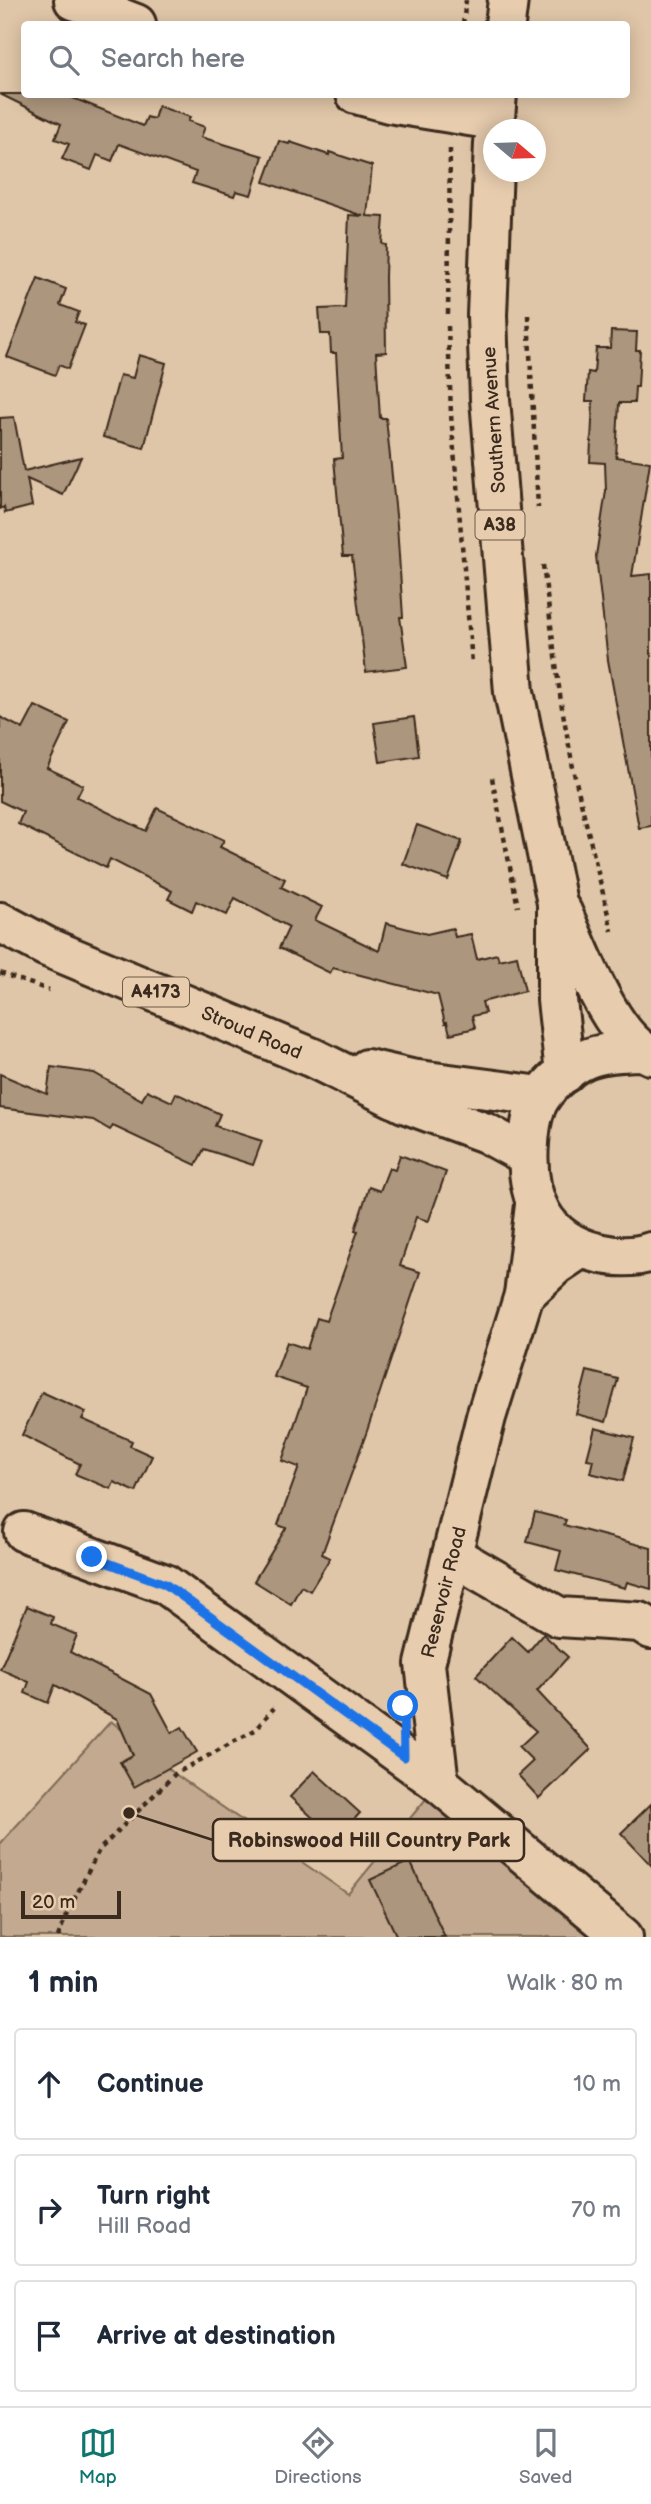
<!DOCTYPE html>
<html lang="en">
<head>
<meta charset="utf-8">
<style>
	body { margin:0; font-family:"Balsamiq Sans",sans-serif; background:#f2f2f3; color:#1f2937 }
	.compass { position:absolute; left:483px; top:119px; width:63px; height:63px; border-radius:50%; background:#fff; box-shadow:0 4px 18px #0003; rotate:109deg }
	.scale { position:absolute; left:21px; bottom:18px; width:100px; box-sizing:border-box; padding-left:7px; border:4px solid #3b2a1e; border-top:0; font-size:19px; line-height:24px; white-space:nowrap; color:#3b2a1e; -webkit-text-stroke:5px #e7ccae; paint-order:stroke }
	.stop { position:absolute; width:21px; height:21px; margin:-16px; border:5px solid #1a73e8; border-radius:50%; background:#fff }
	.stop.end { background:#1a73e8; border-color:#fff; box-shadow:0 2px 7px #0008 }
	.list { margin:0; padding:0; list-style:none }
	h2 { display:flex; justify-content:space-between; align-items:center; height:91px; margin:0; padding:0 28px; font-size:30px }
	h2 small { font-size:23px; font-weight:400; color:#747a83 }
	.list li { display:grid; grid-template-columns:46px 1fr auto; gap:21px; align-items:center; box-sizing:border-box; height:112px; margin:0 14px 14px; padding:0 14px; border:2px solid #e0e1e3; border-radius:7px }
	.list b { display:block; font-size:26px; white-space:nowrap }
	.list p { margin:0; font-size:23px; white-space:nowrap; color:#747a83 }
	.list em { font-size:23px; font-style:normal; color:#747a83 }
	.icon { flex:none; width:38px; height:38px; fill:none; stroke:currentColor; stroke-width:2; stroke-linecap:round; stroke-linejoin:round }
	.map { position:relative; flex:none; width:651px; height:1937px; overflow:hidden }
	.search { position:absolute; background:#fff; box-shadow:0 4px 18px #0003; left:21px; right:21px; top:21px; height:77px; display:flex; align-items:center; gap:18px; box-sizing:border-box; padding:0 24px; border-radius:7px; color:#747a83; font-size:26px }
	.sheet { height:469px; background:#fff }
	nav { display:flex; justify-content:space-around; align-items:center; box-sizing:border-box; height:98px; border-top:2px solid #e0e1e3; background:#fff; font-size:19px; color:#747a83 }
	nav a { display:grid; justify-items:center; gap:4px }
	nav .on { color:#0f766e }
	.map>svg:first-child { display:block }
</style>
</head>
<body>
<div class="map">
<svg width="651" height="1937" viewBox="0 0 651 1937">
	<rect width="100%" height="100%" fill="#e0c6a8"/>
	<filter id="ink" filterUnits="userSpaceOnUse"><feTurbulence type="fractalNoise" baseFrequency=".0143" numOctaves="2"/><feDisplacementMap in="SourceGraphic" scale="14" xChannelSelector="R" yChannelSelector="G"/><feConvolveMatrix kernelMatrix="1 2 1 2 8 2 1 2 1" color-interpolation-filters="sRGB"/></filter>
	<g filter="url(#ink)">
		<path fill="#c2a98f" stroke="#7e6a56" stroke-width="2" d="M111,1721L175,1774L348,1894L439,1783L623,1937H0V1844Z"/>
		<g fill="#ad967e" stroke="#3b2a1e" stroke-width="2">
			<path d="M0,94H63L143,126L147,117L154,119L158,106L190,117L188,121L205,127L201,137L263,156L251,195L236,191L234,196L192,183L196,172L119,144L112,161L97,155L91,170L62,159L69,144L55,139L61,124Z"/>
			<path d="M279,141L289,144L290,142L329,155V152L372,166L367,216L384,217L382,244L386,245L385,277L386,352L376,353L380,418H386L397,525L403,617H400L407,667L366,672L352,556H343L334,459L342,458L336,353H331L330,334H321L319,309L345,308L349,215L363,216L264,182Z"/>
			<path d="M38,278L66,289L60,305L79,312L75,322L85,325L68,369L59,365L55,375L7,357Z"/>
			<path d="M611,331L637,332L636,350H640L638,387H635L634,403H619L616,457L650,462L632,576L651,574V826L639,828L608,660L596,556L606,491L605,463L590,462L593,401H586L588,372L594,373L596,348H610Z"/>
			<path d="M139,355L166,363L144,448L103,437L120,375L133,378Z"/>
			<path d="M14,417L24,471L81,457L63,495L27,479L32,506L5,513L4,507L0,509V418Z"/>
			<path d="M35,706L69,722L47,768L83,785L77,797L146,831L157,808L224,840L220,847L285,879L281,887L322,907L315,920L379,951L386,923L427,934L453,928L455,937L471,934L477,959L497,954L499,960L517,956L525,991L482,1002L485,1013L472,1016L475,1028L450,1034L447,1022L445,1023L438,995L333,968L330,973L279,948L289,927L235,898L227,915L196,901L192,911L168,899L172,891L110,859L106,868L18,824L23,812L0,801V717L23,729Z"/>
			<path d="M414,717L419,756L380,762L374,723Z"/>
			<path d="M417,825L462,841L448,880L403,864Z"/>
			<path d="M51,1067L94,1073L142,1100L147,1090L172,1102L176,1093L220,1114L215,1126L262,1141L253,1165L204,1149L196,1165L113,1126L110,1130L93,1120L0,1108V1074L47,1094Z"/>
			<path d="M400,1155L446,1172L429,1220L428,1221L416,1217L400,1266L420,1272L367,1431L322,1554L330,1558L310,1591L301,1586L291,1604L254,1581L286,1528L278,1525L299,1467L282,1461L307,1388L274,1377L287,1342L307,1349L317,1318L326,1321L358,1231L355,1230L369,1187L380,1191L389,1168L395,1170Z"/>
			<path d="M587,1371L618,1379L606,1422L576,1414Z"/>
			<path d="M42,1392L86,1412L82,1419L132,1441L130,1446L152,1456L136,1492L114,1482L111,1489L75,1474L80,1464L22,1435Z"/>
			<path d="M595,1428L634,1438L623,1481L590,1473L593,1460L587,1459Z"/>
			<path d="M535,1512L566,1520L564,1525L651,1548V1589L627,1582L625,1588L556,1570L561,1551L527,1542Z"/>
			<path d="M27,1606L53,1617L51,1624L77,1635L70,1652L151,1694L172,1733L182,1727L197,1752L134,1787L120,1762L133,1755L117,1719L55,1685L48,1703L25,1693L29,1682L0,1669Z"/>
			<path d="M543,1634L568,1657L537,1691L591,1749L539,1798L518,1775L533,1761L519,1747L536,1731L476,1676L512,1637L528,1652Z"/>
			<path d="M314,1771L360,1813L336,1839L290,1797Z"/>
			<path d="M651,1804V1865L621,1833Z"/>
			<path d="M410,1861L445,1937H397L370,1880Z"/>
		</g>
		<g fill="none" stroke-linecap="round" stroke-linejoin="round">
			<defs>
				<g id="minor">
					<path d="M74,0L136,24"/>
					<path d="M356,94L389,103L494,120"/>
					<path d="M535,1205L524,1295L486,1417L425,1664L439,1783L623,1937"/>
					<path d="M524,1295L556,1265L580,1249"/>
					<path d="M24,1532L165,1584L439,1783"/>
					<path d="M452,1555L559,1617L640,1622L651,1629"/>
				</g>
				<g id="primary">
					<path d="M0,922L47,947L313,1058L404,1103L486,1133L528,1156"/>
					<path d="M367,1069L411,1079L541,1096"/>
				</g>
				<g id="trunk">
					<path d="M505,24L508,0"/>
					<path d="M494,130L497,94"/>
					<path d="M494,143L487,315L490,399L514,692L557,903V1000L565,1073"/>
					<path d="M562,912C580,951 611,1039 651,1055"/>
					<path d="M639,1051C622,1052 603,1052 586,1059C570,1066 551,1082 541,1097C532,1110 530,1127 529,1143C525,1196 542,1240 598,1253C615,1257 634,1258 651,1252"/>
				</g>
			</defs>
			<use href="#minor" stroke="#3b2a1e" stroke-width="44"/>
			<use href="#primary" stroke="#3b2a1e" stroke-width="44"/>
			<use href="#trunk" stroke="#3b2a1e" stroke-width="44"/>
			<g stroke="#3b2a1e" stroke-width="4.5" stroke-dasharray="5 5" stroke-linecap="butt">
				<path d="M463,24L466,0"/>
				<path d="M448,314L450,148"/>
				<path d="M528,315L538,508"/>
				<path d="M448,326L451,415L472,663"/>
				<path d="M543,565L561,702L574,773L612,931"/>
				<path d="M492,778L518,907"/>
				<path d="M0,973L49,990"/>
				<path d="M58,1937L65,1918L99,1850L175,1774L255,1730L274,1708"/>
			</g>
			<use href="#minor" stroke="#e7ccae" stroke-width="38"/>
			<use href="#primary" stroke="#e7ccae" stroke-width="38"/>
			<use href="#trunk" stroke="#e7ccae" stroke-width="38"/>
		</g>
	</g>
	<g fill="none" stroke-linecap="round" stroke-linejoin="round" filter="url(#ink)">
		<path stroke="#1a73e8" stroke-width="9" d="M92,1557L165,1584L404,1757L403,1706"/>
	</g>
	<g text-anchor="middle" stroke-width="5" stroke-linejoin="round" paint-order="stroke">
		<g fill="#e7ccae" stroke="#6f5b49" stroke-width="2">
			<rect x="475.5" y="510.5" width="49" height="29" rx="5"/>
			<rect x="123" y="977.5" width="66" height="29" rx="5"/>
		</g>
		<g font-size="18" font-weight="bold" fill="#3b2a1e">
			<text x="500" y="531">A38</text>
			<text x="156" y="998">A4173</text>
		</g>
		<g font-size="19" fill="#3b2a1e" stroke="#e7ccae">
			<text transform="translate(493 420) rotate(-94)" y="7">Southern Avenue</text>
			<text transform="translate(252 1032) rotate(23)" y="7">Stroud Road</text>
			<text transform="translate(443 1592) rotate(-76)" y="7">Reservoir Road</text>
		</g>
	</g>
	<path fill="none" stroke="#3b2a1e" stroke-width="2.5" d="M129 1813L213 1840"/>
	<circle fill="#3b2a1e" stroke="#e7ccae" stroke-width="2.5" cx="129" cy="1813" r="7"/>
	<rect fill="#e7ccae" stroke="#3b2a1e" stroke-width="2.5" x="213" y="1819" width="311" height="42" rx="7"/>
	<g font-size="21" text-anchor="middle" font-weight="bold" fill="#3b2a1e">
		<text x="369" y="1847">Robinswood Hill Country Park</text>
	</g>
</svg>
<svg class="compass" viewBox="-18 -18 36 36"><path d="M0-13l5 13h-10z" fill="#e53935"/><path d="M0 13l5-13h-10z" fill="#747a83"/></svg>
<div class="scale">20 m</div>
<div class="stop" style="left:403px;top:1706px"></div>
<div class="stop end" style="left:92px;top:1557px"></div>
<div class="search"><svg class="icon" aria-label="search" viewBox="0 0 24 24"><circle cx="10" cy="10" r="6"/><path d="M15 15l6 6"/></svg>Search here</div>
</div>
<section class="sheet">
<h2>1 min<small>Walk · 80 m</small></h2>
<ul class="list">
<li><svg class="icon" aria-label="ahead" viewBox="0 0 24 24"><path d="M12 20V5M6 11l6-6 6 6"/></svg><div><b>Continue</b></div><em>10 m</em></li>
<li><svg class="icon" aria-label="right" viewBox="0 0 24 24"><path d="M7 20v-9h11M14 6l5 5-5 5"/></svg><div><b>Turn right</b><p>Hill Road</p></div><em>70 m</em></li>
<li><svg class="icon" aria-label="arrive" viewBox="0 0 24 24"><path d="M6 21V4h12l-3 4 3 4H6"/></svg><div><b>Arrive at destination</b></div></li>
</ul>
</section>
<nav>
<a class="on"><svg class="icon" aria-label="map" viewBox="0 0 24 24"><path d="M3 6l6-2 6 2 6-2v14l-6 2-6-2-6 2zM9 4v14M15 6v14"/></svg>Map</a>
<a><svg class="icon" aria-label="directions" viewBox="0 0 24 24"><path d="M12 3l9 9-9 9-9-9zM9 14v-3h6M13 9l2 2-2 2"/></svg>Directions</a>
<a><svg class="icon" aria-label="saved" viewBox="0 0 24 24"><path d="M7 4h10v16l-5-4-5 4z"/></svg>Saved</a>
</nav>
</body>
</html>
